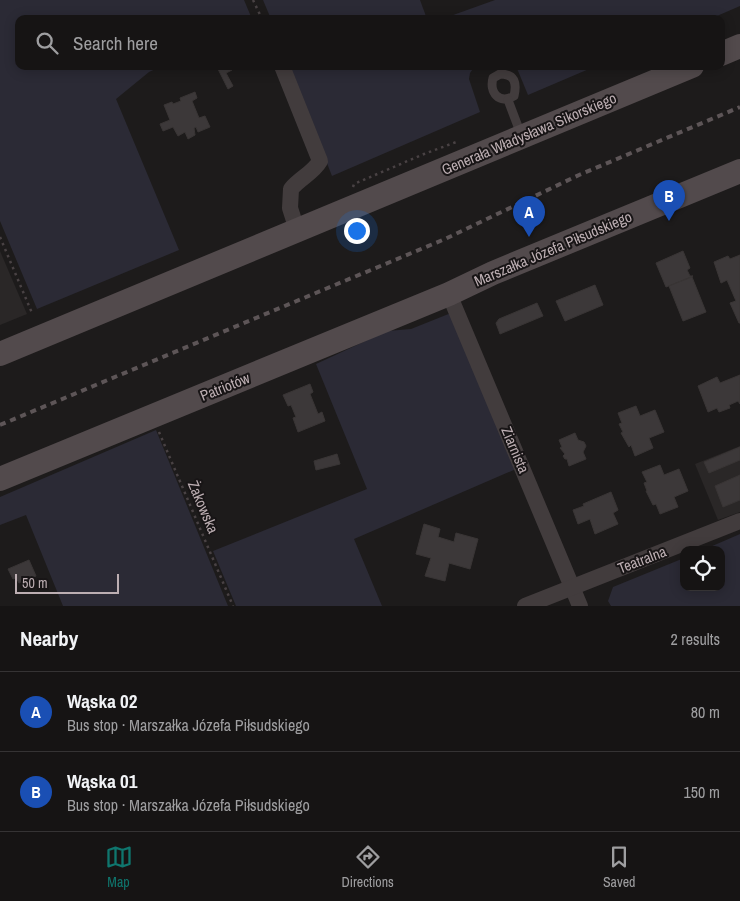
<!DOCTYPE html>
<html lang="en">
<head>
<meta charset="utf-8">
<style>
	body { margin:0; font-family:"Archivo Narrow",sans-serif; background:#232122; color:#f1f3f6 }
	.controls { position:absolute; right:15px; bottom:15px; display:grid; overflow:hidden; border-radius:10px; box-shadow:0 2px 12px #0003 }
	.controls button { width:45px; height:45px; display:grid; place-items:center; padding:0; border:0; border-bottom:1px solid #353334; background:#161414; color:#f1f3f6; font:25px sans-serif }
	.scale { position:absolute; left:15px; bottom:12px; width:104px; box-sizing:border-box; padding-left:5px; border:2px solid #bcaeb2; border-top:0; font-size:14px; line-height:18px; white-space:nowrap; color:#bcaeb2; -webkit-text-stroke:4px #181516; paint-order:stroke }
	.you { position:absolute; left:356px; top:230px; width:18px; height:18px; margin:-12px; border:4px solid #fff; border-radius:50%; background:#1a73e8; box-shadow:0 0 0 8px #1a73e833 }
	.badge { display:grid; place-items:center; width:32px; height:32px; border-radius:50%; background:#0f766e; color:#fff; font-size:16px; font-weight:700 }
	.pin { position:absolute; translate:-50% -41px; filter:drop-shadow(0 1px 2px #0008) }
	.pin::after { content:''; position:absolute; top:26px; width:18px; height:15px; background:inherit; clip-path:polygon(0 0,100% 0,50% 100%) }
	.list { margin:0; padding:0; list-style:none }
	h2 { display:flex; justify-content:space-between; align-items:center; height:65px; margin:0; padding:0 20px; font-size:21px }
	h2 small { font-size:16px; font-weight:400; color:#9e9ea0 }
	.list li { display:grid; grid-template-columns:32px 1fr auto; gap:15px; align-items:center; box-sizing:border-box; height:80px; padding:0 20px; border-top:1px solid #353334 }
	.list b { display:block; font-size:19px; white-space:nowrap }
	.list p { margin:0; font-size:16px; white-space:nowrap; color:#9e9ea0 }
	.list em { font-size:16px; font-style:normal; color:#9e9ea0 }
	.icon { flex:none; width:28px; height:28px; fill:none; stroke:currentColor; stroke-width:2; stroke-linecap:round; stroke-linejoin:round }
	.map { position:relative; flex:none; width:740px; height:606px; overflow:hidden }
	.search { position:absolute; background:#161414; box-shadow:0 2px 12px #0003; left:15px; right:15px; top:15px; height:55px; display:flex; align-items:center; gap:12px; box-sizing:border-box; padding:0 18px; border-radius:10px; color:#9e9ea0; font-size:19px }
	.sheet { height:225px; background:#161414 }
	nav { display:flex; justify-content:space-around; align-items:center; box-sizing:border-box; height:70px; border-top:1px solid #353334; background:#161414; font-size:14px; color:#9e9ea0 }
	nav a { display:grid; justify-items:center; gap:2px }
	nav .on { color:#0f766e }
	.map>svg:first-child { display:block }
</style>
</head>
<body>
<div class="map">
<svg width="740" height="606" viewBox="0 0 740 606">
	<rect width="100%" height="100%" fill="#1d1b1b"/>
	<g fill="#2a2727">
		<path d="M0,251L27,314L0,325Z"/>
		<path d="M740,446V512L718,520L695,464Z"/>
	</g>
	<g fill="#2b2a35">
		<path d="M0,0H244L252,19H19V66H162L149,72L116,99L179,250L37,309L0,221Z"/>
		<path d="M263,0H420L427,19H271Z"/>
		<path d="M495,0H740V6L710,19H442Z"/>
		<path d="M289,66H475L470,73L469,79L480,112L332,176Z"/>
		<path d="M516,66H596L528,95Z"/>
		<path d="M451,313L516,469L354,539L382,606H236L213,551L367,489L316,364L387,331L411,329Z"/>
		<path d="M156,430L228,606H63L26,515L0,525V497Z"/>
		<path d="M740,534V606H611L608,601L613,587L684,558V587H721V550H703Z"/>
	</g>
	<g fill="#3c3839" stroke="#393535">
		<path d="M222,66H230L232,70L226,73L233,86L228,89L218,69Z"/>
		<path d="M195,92L197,98L192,101L199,118L205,116L210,127L198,132L196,127L194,128L195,135L188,139L185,132L178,136L173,127L163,131L160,124L170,120L164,105L172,102L173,104L181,101L180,98Z"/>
		<path d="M683,251L690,268L687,270L690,276H693L666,287L656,263Z"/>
		<path d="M740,255V323H739L730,303L736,301L727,280L721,283L714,262L728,256L730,259Z"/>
		<path d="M692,277L706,312L683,321L669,286Z"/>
		<path d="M595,285L603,305L565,321L556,301Z"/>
		<path d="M537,303L543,316L500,334L496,323L499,319Z"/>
		<path d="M740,375V404L738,401L729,405L730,408L719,412L717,408L708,412L698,386L717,377L720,383Z"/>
		<path d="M310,384L313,392L310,394L318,414L322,412L325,421L298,432L293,418L296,417L291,405L288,406L283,395Z"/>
		<path d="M636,406L640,416L655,410L664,432L649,438L653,448L635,456L631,445L629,447L621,433L623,432L619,424L622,423L618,413Z"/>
		<path d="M575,433L578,440L584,442L586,446L583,452L586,459L569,466L567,459H565L563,456L565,454L560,448L562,447L559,440Z"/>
		<path d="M740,447V460L709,473L704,462Z"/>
		<path d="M337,454L340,464L316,470L314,461Z"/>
		<path d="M660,465L664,475L679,469L688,491L674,497L678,507L660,514L656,504L653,505L646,491H647L644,483L647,482L642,472Z"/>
		<path d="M740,475V500L723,507L715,486Z"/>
		<path d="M611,492L618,510L613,513L618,524L595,534L590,519L578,524L573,510L584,506L583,504Z"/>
		<path d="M424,524L440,529L438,537L454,542L456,533L478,539L470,569L449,563L445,581L425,576L431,558L416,554Z"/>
		<path d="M29,560L36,576L19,583L16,578L13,579L8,569Z"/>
	</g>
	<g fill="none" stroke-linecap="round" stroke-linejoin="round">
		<g stroke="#494244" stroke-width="2.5" stroke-dasharray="2.5 4" stroke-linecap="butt">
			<path d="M253,0L262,19"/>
			<path d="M353,187L354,184L424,154L459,141"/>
			<path d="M0,237L32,313"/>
			<path d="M159,432L233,606"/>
		</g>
		<g stroke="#423c3d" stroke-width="9">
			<path d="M500,74C515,74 517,83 514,96C499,105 489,92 493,78Z"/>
			<path d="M508,100L522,137"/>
		</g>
		<g stroke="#423c3d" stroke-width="16">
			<path d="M282,66L320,161C313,173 300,178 291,189L290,208L297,230"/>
			<path d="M449,294L580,606"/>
			<path d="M525,606L740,521"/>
		</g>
		<g stroke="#524a4c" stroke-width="24">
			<path d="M721,54L740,46"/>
			<path d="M0,354L692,66"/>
			<path d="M0,479L449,294L493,273L740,171"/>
		</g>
		<path stroke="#5d5557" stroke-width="4" stroke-dasharray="6 5" stroke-linecap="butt" d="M0,425L445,239L579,175L740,107"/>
	</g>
	<g text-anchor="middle" stroke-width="4" stroke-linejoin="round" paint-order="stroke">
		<g font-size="15" fill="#bcaeb2" stroke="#181516">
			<text transform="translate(529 134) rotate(-23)" y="5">Generała Władysława Sikorskiego</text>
			<text transform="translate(553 249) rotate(-23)" y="5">Marszałka Józefa Piłsudskiego</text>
			<text transform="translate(225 387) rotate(-22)" y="5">Patriotów</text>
			<text transform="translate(515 450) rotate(67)" y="5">Ziarnista</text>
			<text transform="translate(203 507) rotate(67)" y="5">Żakowska</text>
			<text transform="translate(642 560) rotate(-21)" y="5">Teatralna</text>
		</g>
	</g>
</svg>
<div class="controls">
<button><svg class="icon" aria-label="locate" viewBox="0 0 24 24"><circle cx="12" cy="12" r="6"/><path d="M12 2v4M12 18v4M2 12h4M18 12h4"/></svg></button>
</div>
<div class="scale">50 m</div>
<div class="you"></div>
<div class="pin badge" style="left:529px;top:237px;background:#1a4fb4">A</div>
<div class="pin badge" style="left:669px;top:221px;background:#1a4fb4">B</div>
<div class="search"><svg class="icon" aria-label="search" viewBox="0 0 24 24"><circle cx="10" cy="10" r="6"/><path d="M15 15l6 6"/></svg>Search here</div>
</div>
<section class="sheet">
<h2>Nearby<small>2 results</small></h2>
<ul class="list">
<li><span class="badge" style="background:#1a4fb4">A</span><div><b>Wąska 02</b><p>Bus stop · Marszałka Józefa Piłsudskiego</p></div><em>80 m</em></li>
<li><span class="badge" style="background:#1a4fb4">B</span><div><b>Wąska 01</b><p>Bus stop · Marszałka Józefa Piłsudskiego</p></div><em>150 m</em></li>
</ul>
</section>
<nav>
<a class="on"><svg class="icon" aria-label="map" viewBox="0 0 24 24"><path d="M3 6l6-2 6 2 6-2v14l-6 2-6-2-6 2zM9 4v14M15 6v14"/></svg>Map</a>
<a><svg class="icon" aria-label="directions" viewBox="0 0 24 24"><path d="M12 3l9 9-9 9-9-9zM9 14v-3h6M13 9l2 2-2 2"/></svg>Directions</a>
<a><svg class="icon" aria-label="saved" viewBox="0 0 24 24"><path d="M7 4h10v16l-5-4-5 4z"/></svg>Saved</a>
</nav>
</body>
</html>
